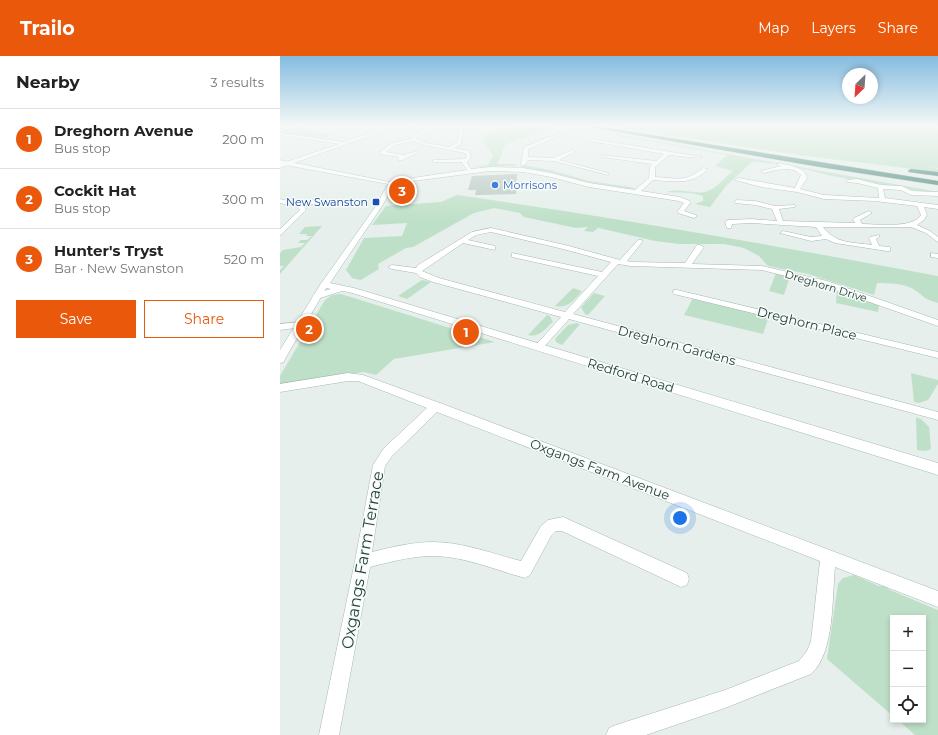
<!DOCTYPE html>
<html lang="en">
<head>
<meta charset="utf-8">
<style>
	body { margin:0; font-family:Montserrat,sans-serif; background:#f2f2f2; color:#222 }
	.controls { position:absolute; right:12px; bottom:12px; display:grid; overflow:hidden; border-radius:0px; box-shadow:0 2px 6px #0003 }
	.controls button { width:36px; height:36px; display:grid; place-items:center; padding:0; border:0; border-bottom:1px solid #e0e0e0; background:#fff; color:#222; font:20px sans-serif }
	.compass { position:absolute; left:562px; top:12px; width:36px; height:36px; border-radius:50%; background:#fff; box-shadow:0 2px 6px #0003; rotate:205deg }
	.you { position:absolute; left:400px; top:462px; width:14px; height:14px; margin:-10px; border:3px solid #fff; border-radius:50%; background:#1a73e8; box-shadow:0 0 0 6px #1a73e833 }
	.badge { display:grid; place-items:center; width:26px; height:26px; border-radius:50%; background:#ea580c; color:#fff; font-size:13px; font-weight:700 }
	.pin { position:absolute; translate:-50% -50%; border:2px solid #fff; box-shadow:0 1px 4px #0006 }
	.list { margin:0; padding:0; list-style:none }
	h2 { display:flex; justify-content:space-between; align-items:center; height:52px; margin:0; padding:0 16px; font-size:17px }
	h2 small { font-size:13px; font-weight:400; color:#767676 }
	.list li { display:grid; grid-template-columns:26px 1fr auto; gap:12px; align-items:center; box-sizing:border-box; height:60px; padding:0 16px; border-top:1px solid #e0e0e0 }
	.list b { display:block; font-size:15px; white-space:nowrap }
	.list p { margin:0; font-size:13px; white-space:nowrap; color:#767676 }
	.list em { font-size:13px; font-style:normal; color:#767676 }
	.actions { display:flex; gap:8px; padding:12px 16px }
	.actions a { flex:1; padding:9px 0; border:1px solid #ea580c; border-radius:0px; text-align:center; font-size:14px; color:#ea580c }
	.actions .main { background:#ea580c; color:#fff }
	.icon { flex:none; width:22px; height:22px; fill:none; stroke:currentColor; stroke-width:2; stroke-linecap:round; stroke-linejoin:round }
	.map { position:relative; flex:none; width:658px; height:679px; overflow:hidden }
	header { display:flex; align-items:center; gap:24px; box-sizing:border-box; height:56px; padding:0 20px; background:#ea580c; color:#fff }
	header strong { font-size:19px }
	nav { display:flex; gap:22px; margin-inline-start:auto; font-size:14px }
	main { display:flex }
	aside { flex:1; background:#fff }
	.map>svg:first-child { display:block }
</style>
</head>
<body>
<header>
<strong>Trailo</strong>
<nav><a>Map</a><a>Layers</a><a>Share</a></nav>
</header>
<main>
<aside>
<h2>Nearby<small>3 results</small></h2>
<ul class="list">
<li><span class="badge">1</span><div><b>Dreghorn Avenue</b><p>Bus stop</p></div><em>200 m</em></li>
<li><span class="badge">2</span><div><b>Cockit Hat</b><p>Bus stop</p></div><em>300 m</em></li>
<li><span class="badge">3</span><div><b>Hunter's Tryst</b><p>Bar · New Swanston</p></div><em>520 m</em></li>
</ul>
<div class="actions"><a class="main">Save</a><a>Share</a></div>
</aside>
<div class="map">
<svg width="658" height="679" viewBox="0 0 658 679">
	<rect width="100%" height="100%" fill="#e6efeb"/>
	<g fill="#bfe0c8">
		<path d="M226,70H279L236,84L224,90L221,100L217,108H237L235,110L192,111L208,109L213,100L203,84L209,76Z"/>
		<path d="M285,70H293L658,136V138L552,120L504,108L472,106L446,130L430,151L415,148L423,145V140L412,137L387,136C400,132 412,138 425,136C435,134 445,121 453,115L435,110L447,99L362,84L339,81L336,78Z"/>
		<path d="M329,70H658V112L646,110L658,113V116L519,99Z"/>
		<path d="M18,71L28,72L26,74L33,75L35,77L51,79L41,83L0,76Z"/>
		<path d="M244,109L270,114L309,125L356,132L349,133L302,125L274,117L243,112Z"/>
		<path d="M177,139C338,162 498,190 658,220V247C644,243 646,242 636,235C626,227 609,227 597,227L594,239L528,218L488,210L479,200L464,192L444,188H400L375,185L310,170L318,172L313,176L304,175L308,171L296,172L244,161L240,157L214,152L194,157L133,191L126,192L98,208L99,213L81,224L72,222L66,214L84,182L122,180L127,167L92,169L106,150L161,146Z"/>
		<path d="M42,170L0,218V214L4,210H0V197L3,194L21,191L25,187H18L21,184H27L32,180H26L27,178H19L25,171Z"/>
		<path d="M496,217L510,220L504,239L489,235Z"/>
		<path d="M142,224L151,226L127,243L118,240Z"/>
		<path d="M293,232L302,235C295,243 288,253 275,250Z"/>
		<path d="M557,234L599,249L598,256L556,247Z"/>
		<path d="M314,237L325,240L308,259L305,258L301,251Z"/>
		<path d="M61,238L215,286L114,303L96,319L84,316L0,329V320L45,244L52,239Z"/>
		<path d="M413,242L489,260L483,278L404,259Z"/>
		<path d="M267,259L270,260L273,266C265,273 259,282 248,279Z"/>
		<path d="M297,267L300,268L282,289L276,286L275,283L288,269Z"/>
		<path d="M631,317L658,324V328L648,344L639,347L634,346Z"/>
		<path d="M636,361L641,363L649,371L651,393L646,395L637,394Z"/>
		<path d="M574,519L599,530H604L610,534L658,554V679H635L618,664H643V562H613V660L547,603L558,528L563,522Z"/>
	</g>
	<g fill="#bbcac4">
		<path d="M237,118L236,138L200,139H195L196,134H188L192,120Z"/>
		<path d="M122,129L125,130H135L132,139L128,141H114L115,139H112L117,130Z"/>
	</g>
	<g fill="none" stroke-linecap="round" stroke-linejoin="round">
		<defs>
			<g id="minor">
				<path d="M13,70H20L0,75V73Z"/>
				<path d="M54,70H60L44,77L39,76Z"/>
				<path d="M110,70L146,73L154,70H159L137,80L135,82L145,87L169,91L177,87L180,74L183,73L181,88L174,92L189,95L191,100L187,107L191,113L210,111L243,112L271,117L309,127L355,134L369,122L370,110L372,108L323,101L321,99L376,105L384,98L310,85L312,83L422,101L420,102L389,99L375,111V121C397,122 405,127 423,112L428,113C411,130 395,125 373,124L361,135L400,141L410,145L411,146L404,155L416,159V161L414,162L398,157L397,156L404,147L399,145L309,131L271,121L243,116L210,115L110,128V126L112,125L187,114L182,107V106H154L152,105L154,104L185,103L187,100L185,97L144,89L134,85L115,89L106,96L124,99L137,95L139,96L122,104H118L119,101L100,98V96L112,87L131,83L134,78L142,75L114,71L0,112V108L59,88L0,79V77L64,86Z"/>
				<path d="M282,76L283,78L248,93V101L273,102L293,94L295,96L279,104L328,117V119L274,105L248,104L245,109H241L244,91Z"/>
				<path d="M499,107C508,109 526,111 527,122L520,133L544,139L599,142L598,132L577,127L567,126V124L577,123L601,129L622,130L632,135L658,136V140L631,139L621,134L603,133L605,142L658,149V153L644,151L647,159L644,164L637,169L650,175L658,181V186L646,177L631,171H543C556,188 572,186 592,189L589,182L590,181L599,179V181L596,183L599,190L610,191V195H607L555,187L546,183L531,185L500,177L503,175L531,181L542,180L536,171L471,167L452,168L451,172H447L445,166L448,164L471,163L497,165L492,153L475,149L455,147V145L457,144L475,145L495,150L515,149V151L499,153L503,165L575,167L573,163L574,162L589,155L592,157L580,164L582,168C596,168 633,173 641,159L637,150L595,145L544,143L517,136L481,131L455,124L458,122L515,132L521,119C511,109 497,114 484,117L481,115L501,110L497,108Z"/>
				<path d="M40,142L43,144L42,145L24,151L26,154L2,178L0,179V173L20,154L18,151L0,147V143L20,148Z"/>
				<path d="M211,172L285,189L340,204L358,184H362V186L347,205L351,206L405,207L417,189H420L424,191L412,208L482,210L547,225L658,264V270L541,229L482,214L351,210L338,208L293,258L658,356V364L289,263L262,293H256L254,291L256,289L281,261L153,226L140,221L136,217L112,213L108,211L112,209L136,212L138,209L192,176ZM211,176L283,193L331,206L322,216L232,197V201L318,220L285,256L159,222L142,215L183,187L215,194V190L188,184L196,179Z"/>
				<path d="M651,197L658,198V202L651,201Z"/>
				<path d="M394,234H397L658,296V302L394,238L393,236Z"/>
				<path d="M20,266L23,267L25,269L23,271L0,274V268Z"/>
				<path d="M68,317L83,319L160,347L658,535V551L555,511C552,540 555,597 531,618L445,652L366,679H326L329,672L336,669L445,634L519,605L527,595L531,585L540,505L157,356L112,400L105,410L92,496C112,491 133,486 153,486C183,486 213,498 241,505L261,470L268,464L283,461L407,517L409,523L407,529L401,531L282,475H276L271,480L250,519L245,522C215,514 184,500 153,500C132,500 110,506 90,511L59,679H39L75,505L93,409L104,392L147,352L78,325H68L0,336V328Z"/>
			</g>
			<path id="tertiary" d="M44,226L48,229L5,303L4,306L0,307V294L40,229Z"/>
			<path id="secondary" d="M0,104L115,127L102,150L50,227L74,232L658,407V419L69,236L62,235L37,243L34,242L32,240L34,238L51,233L41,231L40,229L96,150L108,128L0,108Z"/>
			<g id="trunk">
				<path d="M305,70H315L658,125V129L540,111Z"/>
				<path d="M631,113L658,116V120L629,116L628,115Z"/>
			</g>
		</defs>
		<use href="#minor" stroke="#a8b8b2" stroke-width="1"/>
		<use href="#tertiary" stroke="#a8b8b2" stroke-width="1"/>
		<use href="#secondary" stroke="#a4bbb3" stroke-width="1"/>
		<use href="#trunk" stroke="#c2cac8" stroke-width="1"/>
		<use href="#minor" fill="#fff" fill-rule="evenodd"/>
		<use href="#tertiary" fill="#fff" fill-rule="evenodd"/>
		<use href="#secondary" fill="#fff" fill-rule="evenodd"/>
		<use href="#trunk" fill="#4c8a7c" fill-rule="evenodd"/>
	</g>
	<linearGradient id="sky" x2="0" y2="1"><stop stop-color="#84bce0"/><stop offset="0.42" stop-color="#f4f8f6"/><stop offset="1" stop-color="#f4f8f6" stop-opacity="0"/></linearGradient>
	<rect width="658" height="165" fill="url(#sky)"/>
	<circle fill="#3f7fe0" stroke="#f7fbf9" stroke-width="1.5" cx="215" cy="129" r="4"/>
	<rect fill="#1a4fb4" stroke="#f7fbf9" stroke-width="1.5" x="92" y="142" width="8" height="8" rx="2"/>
	<g text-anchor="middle" stroke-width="3" stroke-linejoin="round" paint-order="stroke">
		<g font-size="11" fill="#366cbe" stroke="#f7fbf9" text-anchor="start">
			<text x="223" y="133">Morrisons</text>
		</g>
		<g font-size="11" fill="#164399" stroke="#f7fbf9" text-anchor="end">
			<text x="88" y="150">New Swanston</text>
		</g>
		<g font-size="11" fill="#24423a" stroke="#f7fbf9">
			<text transform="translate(546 230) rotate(17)" y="4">Dreghorn Drive</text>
		</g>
		<g font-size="13" fill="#24423a" stroke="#f7fbf9">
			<text transform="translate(527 267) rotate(14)" y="5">Dreghorn Place</text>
			<text transform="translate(397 289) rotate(15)" y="5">Dreghorn Gardens</text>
			<text transform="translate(351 319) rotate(17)" y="5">Redford Road</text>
			<text transform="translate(320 413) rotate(21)" y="5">Oxgangs Farm Avenue</text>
		</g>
		<g font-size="16" fill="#24423a" stroke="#f7fbf9">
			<text transform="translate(82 504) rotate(-80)" y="6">Oxgangs Farm Terrace</text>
		</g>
	</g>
</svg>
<div class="controls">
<button>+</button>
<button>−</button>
<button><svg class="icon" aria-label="locate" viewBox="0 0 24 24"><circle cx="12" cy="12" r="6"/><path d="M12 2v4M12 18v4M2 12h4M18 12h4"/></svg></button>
</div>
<svg class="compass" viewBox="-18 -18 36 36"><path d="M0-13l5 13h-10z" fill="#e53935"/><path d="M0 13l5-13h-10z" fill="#767676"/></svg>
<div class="you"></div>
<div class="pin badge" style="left:186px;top:276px">1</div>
<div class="pin badge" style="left:29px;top:273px">2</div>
<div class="pin badge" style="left:122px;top:135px">3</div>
</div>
</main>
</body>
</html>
